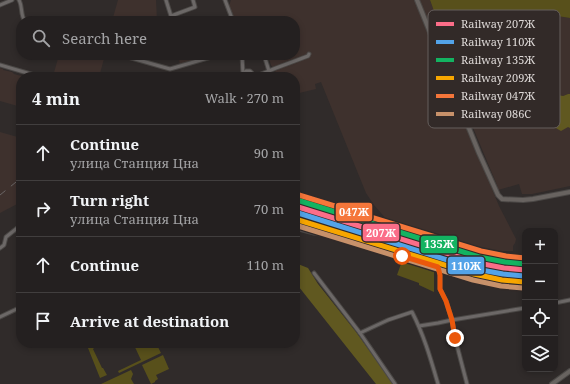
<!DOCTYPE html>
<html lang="en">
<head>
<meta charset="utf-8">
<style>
	body { margin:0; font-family:"Noto Serif",serif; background:#2c2829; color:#f1f3f6 }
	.controls { position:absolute; right:12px; bottom:12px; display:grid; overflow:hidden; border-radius:8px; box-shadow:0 2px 6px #0003 }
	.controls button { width:36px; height:36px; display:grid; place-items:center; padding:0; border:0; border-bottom:1px solid #413e3e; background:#242020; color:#f1f3f6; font:20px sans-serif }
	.stop { position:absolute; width:12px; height:12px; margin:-9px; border:3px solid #ea580c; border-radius:50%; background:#fff }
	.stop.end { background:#ea580c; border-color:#fff; box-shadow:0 1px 4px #0008 }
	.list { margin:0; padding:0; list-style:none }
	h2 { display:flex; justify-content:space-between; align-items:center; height:52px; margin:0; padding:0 16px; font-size:17px }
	h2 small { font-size:13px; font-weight:400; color:#a3a3a5 }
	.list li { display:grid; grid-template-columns:26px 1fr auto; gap:12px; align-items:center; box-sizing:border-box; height:56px; padding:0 16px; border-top:1px solid #413e3e }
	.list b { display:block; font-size:15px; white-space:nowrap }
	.list p { margin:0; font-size:13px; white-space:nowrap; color:#a3a3a5 }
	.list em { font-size:13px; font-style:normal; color:#a3a3a5 }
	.icon { flex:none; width:22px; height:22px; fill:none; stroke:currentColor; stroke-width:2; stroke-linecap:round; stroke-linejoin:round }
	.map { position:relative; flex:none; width:570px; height:384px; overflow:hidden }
	.search { position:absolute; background:#242020; box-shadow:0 2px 6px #0003; left:16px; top:16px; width:284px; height:44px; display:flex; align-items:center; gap:10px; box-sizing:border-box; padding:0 14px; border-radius:16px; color:#a3a3a5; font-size:15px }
	.panel { position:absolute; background:#242020; box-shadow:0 2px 6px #0003; left:16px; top:72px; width:284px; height:276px; border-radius:16px }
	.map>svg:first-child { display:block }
</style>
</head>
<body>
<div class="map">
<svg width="570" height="384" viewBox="0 0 570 384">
	<rect width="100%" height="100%" fill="#302b2a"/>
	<g fill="#3e312d">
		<path d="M118,0H156L157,21H112Z"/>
		<path d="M231,0H430L439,25L460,26L468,22L480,19L490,23L498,29L508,49L529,41L521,31L522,23L530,16L544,14L570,18V94H568L563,96L553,95L555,111L554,127H569L570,128V186L532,194H522L519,184L498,190L497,185L456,87L452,90L499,206L516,239L515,243L513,246V251H487L472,249L427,239L394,228L374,205L366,193L321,82L315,84L316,89L295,94V77H279L271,65L268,55H295V21H235L229,6Z"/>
		<path d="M59,55H105L99,77H56L53,76Z"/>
		<path d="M181,55H212L180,65L179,59L181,57Z"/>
		<path d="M0,68L3,69V70L12,72L14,74L25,77H21V107L0,101Z"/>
		<path d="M0,132L21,138V202L0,213Z"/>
	</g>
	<g fill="#58501b">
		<path d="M430,0H570V18L544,14L530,16L522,23L521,31L525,37L529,41V52L518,55L508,49L498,29L490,23L480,19L468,22L460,26L454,27L439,25Z"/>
		<path d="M384,241L435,258L437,260L433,264L403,255L382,247Z"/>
		<path d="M402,261L434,272V292L419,285V283L397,275Z"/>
		<path d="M86,343H91L94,348L93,349L102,368H103L107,375L100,378Z"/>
		<path d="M133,343H156L161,353L119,373L118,371L141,360Z"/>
		<path d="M163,355L169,369L156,375L158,379L155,381V382L151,384L142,365Z"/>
		<path d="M131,370L133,374L131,379L134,384H101Z"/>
	</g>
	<g fill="#605820">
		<path d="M553,94L563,96L568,94H570V128L568,127L561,131L554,127L555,111Z"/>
		<path d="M295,258L298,264L308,268L318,284L356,332L393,384H376L295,282Z"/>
	</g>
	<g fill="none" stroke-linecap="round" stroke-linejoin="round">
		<defs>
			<g id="street">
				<path d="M19,0C23,7 20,15 25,21"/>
				<path d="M166,0L171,16L195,7L193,0"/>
				<path d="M225,0L233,21"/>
				<path d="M0,5L12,0"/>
				<path d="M121,55L170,69L218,55"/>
				<path d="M242,55L243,74"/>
				<path d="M264,55L269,71"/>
				<path d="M0,65L41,77"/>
				<path d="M241,77L246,71H250L252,73V77"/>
				<path d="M254,77L276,68L308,56L309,54"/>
				<path d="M295,228L314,233L360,240L402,256L438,267L440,275V289L446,301L452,320L455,338L467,384"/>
				<path d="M0,248L4,245L6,237L21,225"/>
				<path d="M314,273L360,333"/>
				<path d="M555,303L570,300"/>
				<path d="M0,317L21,307"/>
				<path d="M419,326L438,323L452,320L525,308"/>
				<path d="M395,384L360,333L388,320L412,312C424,335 431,360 438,384"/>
			</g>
			<g id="secondary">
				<path d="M417,0L479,153L498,195L502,199L523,200L533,199L570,192"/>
				<path d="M552,384L570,371"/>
			</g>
		</defs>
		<use href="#street" stroke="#4b4846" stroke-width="5"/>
		<use href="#secondary" stroke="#4b4846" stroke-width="6"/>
		<use href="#street" stroke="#6c6867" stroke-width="3"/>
		<use href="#secondary" stroke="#686360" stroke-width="4"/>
		<g stroke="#6a6666" stroke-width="1" stroke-dasharray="7 7" stroke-linecap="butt">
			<path d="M0,195L21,178"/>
			<path d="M299,200L325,208L352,219L407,238"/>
			<path d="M402,236L427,243"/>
		</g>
		<defs>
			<path id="rail-1" d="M295,206L478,263L504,268L525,270"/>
			<path id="rail-2" d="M295,212L476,269L503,274L524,276"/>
			<path id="rail-3" d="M297,200L479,257L505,262L525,264"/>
			<path id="rail-4" d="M295,219L474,274L502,280L524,282"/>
			<path id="rail-5" d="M299,195L481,251L506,256L525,258"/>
			<path id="rail-6" d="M295,225L473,280L501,286L523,288"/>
		</defs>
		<use href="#rail-1" stroke="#322a28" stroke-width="8"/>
		<use href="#rail-2" stroke="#322a28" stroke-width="8"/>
		<use href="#rail-3" stroke="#322a28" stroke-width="8"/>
		<use href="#rail-4" stroke="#322a28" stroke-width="8"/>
		<use href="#rail-5" stroke="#322a28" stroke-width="8"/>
		<use href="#rail-6" stroke="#322a28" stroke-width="8"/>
		<use href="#rail-1" stroke="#fb6d88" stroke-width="5"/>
		<use href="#rail-2" stroke="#53a3e8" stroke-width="5"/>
		<use href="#rail-3" stroke="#13b361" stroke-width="5"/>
		<use href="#rail-4" stroke="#f7a600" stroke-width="5"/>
		<use href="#rail-5" stroke="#f5763a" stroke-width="5"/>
		<use href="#rail-6" stroke="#c7916a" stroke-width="5"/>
	</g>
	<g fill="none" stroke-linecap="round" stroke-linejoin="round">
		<path stroke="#ea580c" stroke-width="5" d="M402,256L438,267L440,275V289L446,301L452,320L455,338"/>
	</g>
	<rect x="428" y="10" width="132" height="118" rx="6" fill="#322a28" stroke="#655e5c" stroke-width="1"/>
	<rect x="436" y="22" width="18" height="4" fill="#fb6d88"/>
	<rect x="436" y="40" width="18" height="4" fill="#53a3e8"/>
	<rect x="436" y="58" width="18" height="4" fill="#13b361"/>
	<rect x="436" y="76" width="18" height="4" fill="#f7a600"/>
	<rect x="436" y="94" width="18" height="4" fill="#f5763a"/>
	<rect x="436" y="112" width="18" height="4" fill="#c7916a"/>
	<g font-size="11" fill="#ddd8d6">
		<text x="461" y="28">Railway 207Ж</text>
		<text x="461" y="46">Railway 110Ж</text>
		<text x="461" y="64">Railway 135Ж</text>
		<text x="461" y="82">Railway 209Ж</text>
		<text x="461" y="100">Railway 047Ж</text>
		<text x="461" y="118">Railway 086С</text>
	</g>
	<g stroke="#322a28" stroke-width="1.5">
		<rect x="335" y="202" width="38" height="20" rx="4" fill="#f5763a"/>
		<rect x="362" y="223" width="38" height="19" rx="4" fill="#fb6d88"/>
		<rect x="420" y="235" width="38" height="19" rx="4" fill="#13b361"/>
		<rect x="447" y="256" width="38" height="19" rx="4" fill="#53a3e8"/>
	</g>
	<g font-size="11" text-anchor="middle" font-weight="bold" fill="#fff">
		<text x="354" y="216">047Ж</text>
		<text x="381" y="237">207Ж</text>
		<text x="439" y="248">135Ж</text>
		<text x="466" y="270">110Ж</text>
	</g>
</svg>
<div class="controls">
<button>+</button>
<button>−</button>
<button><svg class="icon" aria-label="locate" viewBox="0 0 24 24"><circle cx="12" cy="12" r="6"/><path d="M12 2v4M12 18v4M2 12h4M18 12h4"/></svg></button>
<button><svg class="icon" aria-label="layers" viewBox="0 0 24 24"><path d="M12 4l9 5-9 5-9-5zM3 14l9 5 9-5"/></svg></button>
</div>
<div class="stop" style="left:402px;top:256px"></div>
<div class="stop end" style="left:455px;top:338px"></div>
<div class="search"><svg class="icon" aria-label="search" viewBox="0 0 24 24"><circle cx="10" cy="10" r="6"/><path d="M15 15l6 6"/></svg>Search here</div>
<section class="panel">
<h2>4 min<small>Walk · 270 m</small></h2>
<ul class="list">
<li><svg class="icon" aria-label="ahead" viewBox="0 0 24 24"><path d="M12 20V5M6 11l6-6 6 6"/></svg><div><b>Continue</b><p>улица Станция Цна</p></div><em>90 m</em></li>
<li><svg class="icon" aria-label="right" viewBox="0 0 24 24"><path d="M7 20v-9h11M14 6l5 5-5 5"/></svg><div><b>Turn right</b><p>улица Станция Цна</p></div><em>70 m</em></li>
<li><svg class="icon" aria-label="ahead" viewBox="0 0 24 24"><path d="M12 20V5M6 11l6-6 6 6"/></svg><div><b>Continue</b></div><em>110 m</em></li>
<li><svg class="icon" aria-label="arrive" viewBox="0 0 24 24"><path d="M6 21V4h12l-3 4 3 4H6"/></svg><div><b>Arrive at destination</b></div></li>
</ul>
</section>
</div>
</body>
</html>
